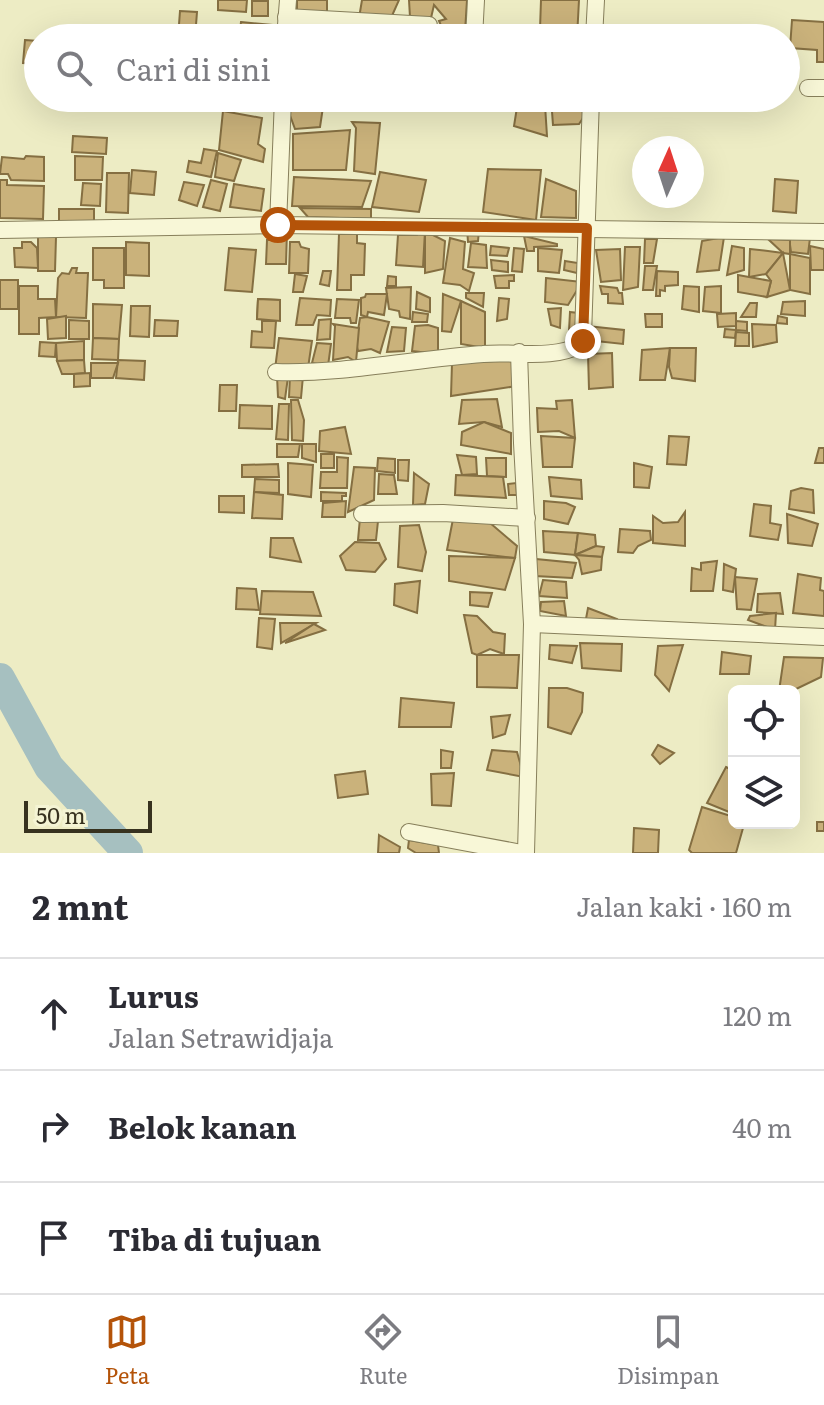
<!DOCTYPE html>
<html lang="id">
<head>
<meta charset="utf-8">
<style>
	body { margin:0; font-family:Literata,serif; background:#f2f2f3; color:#2b2b33 }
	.controls { position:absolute; right:24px; bottom:24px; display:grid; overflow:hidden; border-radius:12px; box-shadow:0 8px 32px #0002 }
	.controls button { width:72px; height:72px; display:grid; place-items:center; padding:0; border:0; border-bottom:2px solid #e1e1e2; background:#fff; color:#2b2b33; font:40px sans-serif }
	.compass { position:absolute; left:632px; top:136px; width:72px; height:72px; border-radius:50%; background:#fff; box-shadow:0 8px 32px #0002; rotate:3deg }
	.scale { position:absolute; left:24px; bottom:20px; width:128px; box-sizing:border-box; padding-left:8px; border:4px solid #37321f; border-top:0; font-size:22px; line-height:28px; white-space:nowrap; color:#37321f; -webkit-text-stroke:6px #f4f4d4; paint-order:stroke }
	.stop { position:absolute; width:24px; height:24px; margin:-18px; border:6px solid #b45309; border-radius:50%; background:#fff }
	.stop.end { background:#b45309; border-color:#fff; box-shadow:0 2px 8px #0008 }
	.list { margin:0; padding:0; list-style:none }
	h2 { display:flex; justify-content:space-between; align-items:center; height:104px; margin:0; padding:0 32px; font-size:34px }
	h2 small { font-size:26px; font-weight:400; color:#7c7c81 }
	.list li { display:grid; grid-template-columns:52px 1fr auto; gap:24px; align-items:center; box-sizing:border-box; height:112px; padding:0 32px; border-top:2px solid #e1e1e2 }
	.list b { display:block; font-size:30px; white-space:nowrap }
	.list p { margin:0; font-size:26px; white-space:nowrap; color:#7c7c81 }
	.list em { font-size:26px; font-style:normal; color:#7c7c81 }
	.icon { flex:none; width:44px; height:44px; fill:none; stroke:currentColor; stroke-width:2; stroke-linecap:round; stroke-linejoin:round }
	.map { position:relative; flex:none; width:824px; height:853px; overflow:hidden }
	.search { position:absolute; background:#fff; box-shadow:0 8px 32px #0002; left:24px; right:24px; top:24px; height:88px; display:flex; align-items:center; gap:20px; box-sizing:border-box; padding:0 28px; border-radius:44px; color:#7c7c81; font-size:30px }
	.sheet { height:440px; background:#fff }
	nav { display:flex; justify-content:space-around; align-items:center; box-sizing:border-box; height:112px; border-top:2px solid #e1e1e2; background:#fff; font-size:22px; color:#7c7c81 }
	nav a { display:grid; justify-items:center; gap:4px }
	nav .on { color:#b45309 }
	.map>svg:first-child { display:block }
</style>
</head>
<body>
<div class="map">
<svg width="824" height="853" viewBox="0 0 824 853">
	<rect width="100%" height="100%" fill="#edecc4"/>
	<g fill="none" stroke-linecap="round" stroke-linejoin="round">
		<path stroke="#a6c0c0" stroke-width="30" d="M0,678L49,767L128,853"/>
	</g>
	<g fill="#cab27b" stroke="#856f42" stroke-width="2">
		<path d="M218,0H247L246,12L218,10Z"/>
		<path d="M297,0H327V15L297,16Z"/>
		<path d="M362,0H399L391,18H359Z"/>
		<path d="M409,0H467L465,32L443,30L439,21L446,19L434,5L431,18L410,17Z"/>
		<path d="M541,0H579L577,38L551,36V29H540Z"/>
		<rect x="252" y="1" width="16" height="15"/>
		<path d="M180,11L197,12L195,38H178Z"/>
		<path d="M328,20L374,25L373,38H325Z"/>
		<path d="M792,20L824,22V62H817V50L790,48Z"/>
		<path d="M241,22L272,25L271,38H239Z"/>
		<path d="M300,22L321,24L318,38H296Z"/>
		<path d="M384,26L461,36V38H383Z"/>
		<path d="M25,40L38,41V64L23,63Z"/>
		<path d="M300,98H324V102L300,101Z"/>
		<path d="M358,98H386V107L358,106Z"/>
		<path d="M551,98H562L589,109L579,124L553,125Z"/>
		<path d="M518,101L545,105L547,136L514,126Z"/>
		<path d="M323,107L320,127L295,129L288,110Z"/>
		<path d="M223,111L262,118L258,144L265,149L263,162L219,150Z"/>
		<path d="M352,122L380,123L375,174L354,171L356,128Z"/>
		<path d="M350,130L346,170H293V134Z"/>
		<path d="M73,136L107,138L106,154L72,152Z"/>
		<path d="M204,149L217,151L211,177L187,172L189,161L201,163Z"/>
		<path d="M218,153L241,160L234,181L215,177Z"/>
		<path d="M26,156L44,157V181L11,180L8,174H0L2,157L24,159Z"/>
		<path d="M75,156L103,157L102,180H75Z"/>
		<path d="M488,169L541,170L536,220L483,212Z"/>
		<path d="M132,170L156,172L154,195L130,193Z"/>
		<path d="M380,172L426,180L419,212L372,207Z"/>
		<path d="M107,173H129L128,213L106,212Z"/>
		<path d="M294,177L371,181L362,207L292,206Z"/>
		<path d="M546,179L576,191V218L541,217Z"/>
		<path d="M775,179L798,181L796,213L773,211Z"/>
		<path d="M0,180H7V185L44,186L43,219L0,218Z"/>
		<path d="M211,180L227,184L220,211L203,207Z"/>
		<path d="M184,182L204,185L197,206L179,200Z"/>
		<path d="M83,183L101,184L100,206L81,205Z"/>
		<path d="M234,184L264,189L261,211L230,207Z"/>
		<path d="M300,208L371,209V219L308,217Z"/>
		<rect x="59" y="209" width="35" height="16"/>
		<path d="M467,228L479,230L478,241L468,242Z"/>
		<path d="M272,230L287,231L286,264H266L267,240H272Z"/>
		<path d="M419,231H425L423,267L396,265L398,235H417Z"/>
		<path d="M425,231L445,241L443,269L425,273Z"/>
		<path d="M339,234H357V243L365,244L364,275H351V290H337Z"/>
		<path d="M524,236L557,244V246L534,247V251H527Z"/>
		<path d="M38,237H56L55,271H38Z"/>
		<path d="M724,237L719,270L697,272L702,241Z"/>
		<path d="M450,238L465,242L463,269L474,273L469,291L460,285L443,283Z"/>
		<path d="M789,238H810L808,254L791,252Z"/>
		<path d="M645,239H657L653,263H644Z"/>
		<path d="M768,239L790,240V254L783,253Z"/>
		<path d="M22,242H31L37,248L38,268L15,267L14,248H22Z"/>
		<path d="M126,242L149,243V276L126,275Z"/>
		<path d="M290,242H299L301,247L309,249L308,273H289Z"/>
		<path d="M471,243L486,245L487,268L468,267Z"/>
		<path d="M491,246L509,248L507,256L490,255Z"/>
		<path d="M732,246L744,248V270L727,275Z"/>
		<path d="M810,246L824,249V270H811Z"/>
		<path d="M625,247H640L638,287L623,290Z"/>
		<path d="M93,248H124V288H104V280H93Z"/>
		<path d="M229,248L256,250L252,292L225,290Z"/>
		<path d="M514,248L524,249L522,272L512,271Z"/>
		<path d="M538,248L562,250L559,273L538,271Z"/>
		<path d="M620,249L621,280L601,282L596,250Z"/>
		<path d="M750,249L768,251L783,253L766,274L749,277Z"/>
		<path d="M783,253L790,290L767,297L771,281L766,274Z"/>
		<path d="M790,254L810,258V294L790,290Z"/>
		<path d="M491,260L508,262V272L492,270Z"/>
		<path d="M565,261L578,263L577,273L564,270Z"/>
		<path d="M645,266H657L653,290H643Z"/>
		<path d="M72,268H77L76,273H88L86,318L56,317L58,278L62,273L69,274Z"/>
		<path d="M323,271H331L329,286L320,284Z"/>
		<path d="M657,271L678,272V285L665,286V291L660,290V296H656Z"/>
		<path d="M295,274L307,276L303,292H293Z"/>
		<path d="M514,275V281H509V288H496L494,276Z"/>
		<path d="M738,275L771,281L767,297L738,292Z"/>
		<path d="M388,276L396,277V286H387Z"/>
		<path d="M546,278L582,282L568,305L545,302Z"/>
		<rect x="0" y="280" width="18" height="29"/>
		<path d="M19,286H38V299H55L56,317L39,318V334H19Z"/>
		<path d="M600,286L617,288L619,293H622L623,304L608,303V294H602Z"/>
		<path d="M684,286L699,287V312L682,309Z"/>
		<path d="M721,286V313L703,311L705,287Z"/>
		<path d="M411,287L410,319L400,317L399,311L389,309L386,288Z"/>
		<path d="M417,292L430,298V312L416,309Z"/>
		<path d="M466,293H484L483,307L466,298Z"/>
		<path d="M366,294H387L384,315L368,312L367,317L361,315V298L365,297Z"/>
		<path d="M443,294L461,301L451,332L442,331Z"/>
		<path d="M300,298L331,300L330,316L317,315L313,325H296Z"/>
		<path d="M499,298L509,299L507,319L497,321Z"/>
		<path d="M258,299L280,300L279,320L257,319Z"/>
		<path d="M258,299L280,300V321L257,319Z"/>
		<path d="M337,299L359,300L356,323H351L350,318H335Z"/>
		<path d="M461,301L485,312V348L461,344Z"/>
		<path d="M805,301V316L781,314L783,302Z"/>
		<path d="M750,303H757L756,317H741Z"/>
		<path d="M93,304L122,305L119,339L93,338Z"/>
		<path d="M131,306H150L149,337L130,336Z"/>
		<path d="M561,308L560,328L551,325L548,309Z"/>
		<path d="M413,312L428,314L427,322H412Z"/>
		<path d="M570,312L578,313L577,332L569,331Z"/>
		<path d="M736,313V326L718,327L717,314Z"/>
		<path d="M645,314H662V327H646Z"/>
		<path d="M66,316V338L48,339L47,319Z"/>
		<path d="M778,316L787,318V324L777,323Z"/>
		<path d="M367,317L389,322L380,353L371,349L358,351L356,343L360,318Z"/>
		<path d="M331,319L330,339L317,340L319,320Z"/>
		<path d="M69,320L89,321V339H69Z"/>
		<path d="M155,320L178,321L177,336H154Z"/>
		<path d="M262,321H276L274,348L251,347L252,331L262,332Z"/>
		<path d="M736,321L747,322V331L736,330Z"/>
		<path d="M333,324L359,328L356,362L348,357L333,360L335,326Z"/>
		<path d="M752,324L776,325L777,342L753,347Z"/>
		<path d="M428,325L438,328V354L412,351L415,326Z"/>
		<path d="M587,326L624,330L623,344L587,340Z"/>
		<path d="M392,327L406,328L404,351L387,352Z"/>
		<path d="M725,329L736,330L735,338L724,337Z"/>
		<path d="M736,332L749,333V346H735Z"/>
		<path d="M93,338L119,339L118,360L92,359Z"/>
		<path d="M279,338L312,341L308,368L275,369Z"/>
		<path d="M84,341V360L57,361L56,343Z"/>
		<path d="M40,342L56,343L55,357L39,356Z"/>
		<path d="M317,343L331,344L328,366L312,363Z"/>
		<path d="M670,348L665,380H640L642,350Z"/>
		<path d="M670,348H696L695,381L672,378L669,367Z"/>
		<path d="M612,353L613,387L589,389L588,354Z"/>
		<path d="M84,360L85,373L74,374H62L57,361Z"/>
		<path d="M118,360L145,361L144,380L116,378Z"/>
		<path d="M517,360V386L451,396L452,363Z"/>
		<path d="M91,363H118L113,378H91Z"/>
		<path d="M90,373V386L74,387V374Z"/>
		<path d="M277,376L288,377L285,399L278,397Z"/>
		<path d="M290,376H303L301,398L289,397Z"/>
		<path d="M220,385H237L236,411H219Z"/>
		<path d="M497,399L502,427L484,422L459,424L462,400Z"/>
		<path d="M291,400H298L304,420L303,441L292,440Z"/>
		<path d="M572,400L575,438L559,431L538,432L537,408L557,409L556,401Z"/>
		<path d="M279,404H289L288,440L276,439Z"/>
		<path d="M240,405L272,406V429L239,428Z"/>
		<path d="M484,422L511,433V454L461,445L462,432Z"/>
		<path d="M345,427L351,454L319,451L320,431Z"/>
		<path d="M541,436L575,438L572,467H543Z"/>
		<path d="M669,436L689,437L686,465L667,464Z"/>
		<path d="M277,444H300L298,457H277Z"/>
		<path d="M302,444H316V462L302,458Z"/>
		<path d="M819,448H824V463H815Z"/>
		<rect x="321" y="454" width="13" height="14"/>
		<path d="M457,455L476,457L477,474L462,475Z"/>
		<path d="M337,457L348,458L347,488H320L321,472H337Z"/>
		<path d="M378,458L395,459V473L377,471Z"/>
		<path d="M486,458H506V477L487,476Z"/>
		<path d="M398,460H409L408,481L398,480Z"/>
		<path d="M288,463L313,465L311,497L288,494Z"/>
		<path d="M634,463L652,467L649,488L634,487Z"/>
		<path d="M278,464L279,477H242V465Z"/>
		<path d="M354,467L375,468L374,500L348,512Z"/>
		<path d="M414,473L429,484L425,504L413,505Z"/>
		<path d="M379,474L394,475L397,494H378Z"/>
		<path d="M456,475L503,477L506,498L455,495Z"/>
		<path d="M549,477L581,480L582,499L551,496Z"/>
		<path d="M255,479L279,480V493L254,492Z"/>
		<path d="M516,483L517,495H509L508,484Z"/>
		<path d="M801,488L813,490L814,513L789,509L791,491Z"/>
		<path d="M254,492L283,495L282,519L252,518Z"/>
		<path d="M321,492L346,493V496H342V501H321Z"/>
		<path d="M219,496H244V513L219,512Z"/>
		<path d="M346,501L345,517H322L323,503Z"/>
		<path d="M544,501L566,503L575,507L568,524L544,519Z"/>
		<path d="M754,504L771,506L770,523L781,525L778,540L750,536Z"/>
		<path d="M685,512V546L653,543V516L663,523L678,522Z"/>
		<path d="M787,514L818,524L812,546L788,543Z"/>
		<path d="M483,517L517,546L515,558L447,550L453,519Z"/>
		<path d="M360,518L378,521L376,540H358Z"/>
		<path d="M419,525L426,552L422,571L398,567L400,526Z"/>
		<path d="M620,529L650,531L651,540L638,546L633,553L618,552Z"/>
		<path d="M543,531L578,533L575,555L544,552Z"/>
		<path d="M578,533L595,535L596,546L575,555Z"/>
		<path d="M271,538H293L301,562L270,557Z"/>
		<path d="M355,542L379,543L386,559L375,572L346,570L340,556Z"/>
		<path d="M596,546L604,547L602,557L575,555Z"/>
		<path d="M575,555L602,557L601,570L582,574L579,560Z"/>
		<path d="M449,556L515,558L505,590L449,581Z"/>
		<path d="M536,559L576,563L572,578L535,576Z"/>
		<path d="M717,561L713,591H691L692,568L701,570V563Z"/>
		<path d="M724,564L736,569L733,592L723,590Z"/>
		<path d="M798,574L821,578L820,590L824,591V616L793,613Z"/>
		<path d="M735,577L757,579L751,610L737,609Z"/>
		<path d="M543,580L566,582L567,598L539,596Z"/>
		<path d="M420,581L417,613L394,605L395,584Z"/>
		<path d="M237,588L256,589L259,610L236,609Z"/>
		<path d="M262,591L313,592L321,616L260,614Z"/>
		<path d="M470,592L492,593L488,607L470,605Z"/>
		<path d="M780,593L783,614L757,612L758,594Z"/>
		<path d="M564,601L566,616L540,611L541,602Z"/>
		<path d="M588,608L617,619L615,624H585Z"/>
		<path d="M776,613L775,630L748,620L750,616Z"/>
		<path d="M464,615L477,616L493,632L505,634L504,654L490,649L477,655L472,653Z"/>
		<path d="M259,618L275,619L272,649L257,647Z"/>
		<path d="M280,623H316L281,643Z"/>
		<path d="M314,624L325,630L285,643Z"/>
		<path d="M580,643L622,644L621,671L582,668Z"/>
		<path d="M550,645L577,646L572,663L549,659Z"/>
		<path d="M683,645L669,691L655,675L658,646Z"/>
		<path d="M722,652L751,656L749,674H720Z"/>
		<path d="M477,655H519L517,688L477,687Z"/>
		<path d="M784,657L823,658L821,677L792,691H779Z"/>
		<path d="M549,688H567L583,693L582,712L571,734L548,727Z"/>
		<path d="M401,698L454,703L451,727H399Z"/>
		<path d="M510,715L505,734L493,738L491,717Z"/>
		<path d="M658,745L674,753L660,764L652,755Z"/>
		<path d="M441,750L453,752L451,768H441Z"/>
		<path d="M492,750L517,752L524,777L487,770Z"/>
		<path d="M726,767L734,771V814L707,803Z"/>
		<path d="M365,771L368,794L338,798L335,775Z"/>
		<path d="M454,773L451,806L432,805L431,774Z"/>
		<path d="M702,807L734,817V823L757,825L743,828L736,853H692L689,850Z"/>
		<rect x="817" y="822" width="7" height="9"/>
		<path d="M634,828L659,830L658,853H633Z"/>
		<path d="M379,835L400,847L399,853H378Z"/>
		<path d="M409,840L438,845L439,853H416L408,848Z"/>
	</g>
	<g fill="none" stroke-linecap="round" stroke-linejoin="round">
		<defs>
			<g id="street">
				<path d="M286,17L429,25"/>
				<path d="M285,38L288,0"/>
				<path d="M474,38L476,0"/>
				<path d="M594,38L596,0"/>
				<path d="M808,88H824"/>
				<path d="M283,98L278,225L824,232"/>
				<path d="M0,230L278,225"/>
				<path d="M519,352L522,443L532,624L526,853"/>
				<path d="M276,372C345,374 414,359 483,354C513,351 553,360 580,345L583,336L591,98"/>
				<path d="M362,514L443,513L527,518"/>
				<path d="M532,624L824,637"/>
				<path d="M409,832L522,853"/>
			</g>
		</defs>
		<use href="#street" stroke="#877f5b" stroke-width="18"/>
		<use href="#street" stroke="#f8f7d7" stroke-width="16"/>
	</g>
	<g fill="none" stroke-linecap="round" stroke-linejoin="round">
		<path stroke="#b45309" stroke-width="10" d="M278,225L587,228L583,341"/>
	</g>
</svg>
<div class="controls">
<button><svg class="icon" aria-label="locate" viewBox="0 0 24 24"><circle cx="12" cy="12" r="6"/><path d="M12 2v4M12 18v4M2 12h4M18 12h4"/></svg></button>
<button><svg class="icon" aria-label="layers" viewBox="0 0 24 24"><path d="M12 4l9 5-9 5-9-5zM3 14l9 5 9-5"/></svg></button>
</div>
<svg class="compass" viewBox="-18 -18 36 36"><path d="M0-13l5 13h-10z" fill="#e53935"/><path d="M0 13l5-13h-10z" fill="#7c7c81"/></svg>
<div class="scale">50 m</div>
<div class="stop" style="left:278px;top:225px"></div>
<div class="stop end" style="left:583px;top:341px"></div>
<div class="search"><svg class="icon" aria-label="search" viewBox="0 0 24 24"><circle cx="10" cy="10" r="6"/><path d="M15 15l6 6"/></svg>Cari di sini</div>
</div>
<section class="sheet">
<h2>2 mnt<small>Jalan kaki · 160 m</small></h2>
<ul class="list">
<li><svg class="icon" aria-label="ahead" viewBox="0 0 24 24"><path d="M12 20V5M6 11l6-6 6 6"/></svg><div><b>Lurus</b><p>Jalan Setrawidjaja</p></div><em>120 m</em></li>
<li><svg class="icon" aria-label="right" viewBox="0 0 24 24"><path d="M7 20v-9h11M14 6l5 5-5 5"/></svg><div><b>Belok kanan</b></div><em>40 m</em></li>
<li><svg class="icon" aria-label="arrive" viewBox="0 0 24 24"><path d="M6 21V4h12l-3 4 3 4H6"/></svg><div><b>Tiba di tujuan</b></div></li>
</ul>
</section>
<nav>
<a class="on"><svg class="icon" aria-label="map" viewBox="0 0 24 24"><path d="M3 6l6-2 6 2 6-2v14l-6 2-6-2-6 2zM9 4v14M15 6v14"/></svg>Peta</a>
<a><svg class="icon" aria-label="directions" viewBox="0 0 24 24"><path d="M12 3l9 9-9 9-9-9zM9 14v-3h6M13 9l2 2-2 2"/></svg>Rute</a>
<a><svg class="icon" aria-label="saved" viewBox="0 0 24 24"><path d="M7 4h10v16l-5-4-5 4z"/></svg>Disimpan</a>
</nav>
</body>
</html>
